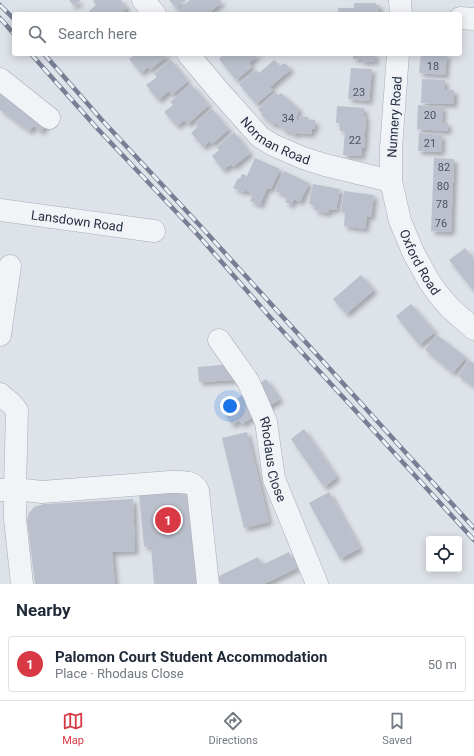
<!DOCTYPE html>
<html lang="en">
<head>
<meta charset="utf-8">
<style>
	body { margin:0; font-family:Roboto,sans-serif; background:#f2f2f3; color:#1f2937 }
	.controls { position:absolute; right:12px; bottom:12px; display:grid; overflow:hidden; border-radius:4px; box-shadow:0 2px 10px #0003 }
	.controls button { width:36px; height:36px; display:grid; place-items:center; padding:0; border:0; border-bottom:1px solid #e0e1e3; background:#fff; color:#1f2937; font:20px sans-serif }
	.you { position:absolute; left:230px; top:406px; width:14px; height:14px; margin:-10px; border:3px solid #fff; border-radius:50%; background:#1a73e8; box-shadow:0 0 0 6px #1a73e833 }
	.badge { display:grid; place-items:center; width:26px; height:26px; border-radius:50%; background:#d83945; color:#fff; font-size:13px; font-weight:700 }
	.pin { position:absolute; translate:-50% -50%; border:2px solid #fff; box-shadow:0 1px 4px #0006 }
	.list { margin:0; padding:0; list-style:none }
	h2 { display:flex; justify-content:space-between; align-items:center; height:52px; margin:0; padding:0 16px; font-size:17px }
	h2 small { font-size:13px; font-weight:400; color:#747a83 }
	.list li { display:grid; grid-template-columns:26px 1fr auto; gap:12px; align-items:center; box-sizing:border-box; height:56px; margin:0 8px 8px; padding:0 8px; border:1px solid #e0e1e3; border-radius:4px }
	.list b { display:block; font-size:15px; white-space:nowrap }
	.list p { margin:0; font-size:13px; white-space:nowrap; color:#747a83 }
	.list em { font-size:13px; font-style:normal; color:#747a83 }
	.icon { flex:none; width:22px; height:22px; fill:none; stroke:currentColor; stroke-width:2; stroke-linecap:round; stroke-linejoin:round }
	.map { position:relative; flex:none; width:474px; height:584px; overflow:hidden }
	.search { position:absolute; background:#fff; box-shadow:0 2px 10px #0003; left:12px; right:12px; top:12px; height:44px; display:flex; align-items:center; gap:10px; box-sizing:border-box; padding:0 14px; border-radius:4px; color:#747a83; font-size:15px }
	.sheet { height:116px; background:#fff }
	nav { display:flex; justify-content:space-around; align-items:center; box-sizing:border-box; height:56px; border-top:1px solid #e0e1e3; background:#fff; font-size:11px; color:#747a83 }
	nav a { display:grid; justify-items:center; gap:2px }
	nav .on { color:#d83945 }
	.map>svg:first-child { display:block }
</style>
</head>
<body>
<div class="map">
<svg width="474" height="584" viewBox="0 0 474 584">
	<defs>
		<filter id="shadow"><feDropShadow dx="3.5" dy="3.5" stdDeviation="2" flood-color="#0004"/></filter>
	</defs>
	<rect width="100%" height="100%" fill="#dee2e9"/>
	<g fill="#bbc0cc" filter="url(#shadow)">
		<path d="M69,0H81L74,6Z"/>
		<path d="M95,0H121L127,8L120,14H91L89,11L96,5L93,1Z"/>
		<path d="M169,0H186L176,8Z"/>
		<path d="M190,0H220L222,2L211,11L214,14H181L178,10Z"/>
		<path d="M354,3H376V5H379V13H376V14H338V8H354Z"/>
		<path d="M136,54H166L167,56L150,70L148,67L141,73L129,59Z"/>
		<path d="M224,54H259L249,63L252,67L236,80L219,59Z"/>
		<path d="M353,54H375V61L362,62V59H353Z"/>
		<path d="M421,54H447L445,75L419,73Z"/>
		<path d="M171,60L188,81L172,95L169,91L158,100L146,85L157,77L154,74Z"/>
		<path d="M274,60L280,66L285,63L291,69L270,87L273,90L256,104L239,84L256,70L259,73Z"/>
		<path d="M351,68L372,69L369,101L348,99Z"/>
		<path d="M422,79L445,80V90H454V104L421,103Z"/>
		<path d="M191,84L209,105L188,124L184,120L177,126L164,112L173,105L170,102Z"/>
		<path d="M0,86L47,122L41,132L34,126L29,131L0,110Z"/>
		<path d="M275,93L278,95L281,93L299,109L296,119L299,121L300,116L308,117V120H315V129H312L311,134L298,133L299,131L295,135L289,131L287,132L276,123L273,125L261,115L262,113L258,110L268,98Z"/>
		<path d="M418,105L443,107L442,123H448V131L417,129Z"/>
		<path d="M337,106L364,108V116H366L364,148H362V156L343,155L345,131H340V123H336Z"/>
		<path d="M212,109L229,129L212,144L210,141L203,147L191,133L198,126L195,123Z"/>
		<path d="M234,132L250,153L233,167L231,164L223,170L212,156L219,150L217,147Z"/>
		<path d="M419,133L442,135L441,152L418,151Z"/>
		<path d="M255,158L280,169L271,189L267,188L260,205L250,201L253,194L245,190L244,192L233,188L238,178L240,179L242,174L247,176Z"/>
		<path d="M434,158L454,159L451,232L431,231Z"/>
		<path d="M284,171L309,183L300,202L294,199L291,205L285,202L288,196L275,191Z"/>
		<path d="M313,184L340,189L336,210L329,209L328,213L321,212L314,210L315,206L309,204Z"/>
		<path d="M344,191L374,195L371,217L367,216L365,229L344,226L345,213L341,212Z"/>
		<path d="M465,248L474,260V288L472,289L449,260Z"/>
		<path d="M361,275L374,290L346,314L333,299Z"/>
		<path d="M411,304L435,332L419,345L396,316Z"/>
		<path d="M437,335L466,357L453,373L425,350Z"/>
		<path d="M469,360L474,363V386L458,376Z"/>
		<path d="M233,364L234,380L199,382L198,367Z"/>
		<path d="M266,379L280,399L242,424L239,420L232,425L222,409Z"/>
		<path d="M304,429L337,477L324,487L291,439Z"/>
		<path d="M247,432L269,522L244,528L222,438Z"/>
		<path d="M191,488L199,584H154L151,546L144,547L139,493Z"/>
		<path d="M329,492L360,548L340,559L309,503Z"/>
		<path d="M133,499L135,551L112,552L115,584H35L27,520L29,513L34,507L44,504Z"/>
		<path d="M289,552L297,568L264,584H221L217,577L258,557L262,565Z"/>
	</g>
	<g fill="none" stroke-linecap="round" stroke-linejoin="round">
		<defs>
			<g id="minor">
				<path d="M143,0L155,14"/>
				<path d="M400,0L401,14"/>
				<path d="M460,18L474,19"/>
				<path id="s1" d="M188,54L219,91L260,137L273,145L303,158L325,165L391,181"/>
				<path id="s2" d="M398,54L391,148V181L400,221L414,254L429,281L438,294L450,308L468,324L474,329"/>
				<path d="M0,79L49,118"/>
				<path id="s3" d="M0,210L154,231"/>
				<path d="M0,335L10,266"/>
				<path id="s4" d="M219,340L248,381L266,422L274,479L317,584"/>
				<path d="M0,394C6,400 13,403 17,411L15,489L42,492L170,482C180,482 194,480 198,491L208,584"/>
				<path d="M1,490L15,489V519L22,584"/>
			</g>
		</defs>
		<use href="#minor" stroke="#a7acb7" stroke-width="23"/>
		<use href="#minor" stroke="#f1f3f7" stroke-width="22"/>
		<defs>
			<g id="rail">
				<path d="M0,5L14,19"/>
				<path d="M0,18L14,34"/>
				<path d="M31,54L95,126L198,235L276,324L474,540"/>
				<path d="M44,54L101,119L205,231L474,528"/>
			</g>
		</defs>
		<use href="#rail" stroke="#767f94" stroke-width="4.5"/>
		<use href="#rail" stroke="#eef1f6" stroke-width="3" stroke-dasharray="9" stroke-linecap="butt"/>
	</g>
	<g text-anchor="middle" stroke-width="4" stroke-linejoin="round" paint-order="stroke">
		<g font-size="11" fill="#4b5264">
			<text x="433" y="70">18</text>
			<text x="359" y="96">23</text>
			<text x="430" y="119">20</text>
			<text x="288" y="122">34</text>
			<text x="355" y="144">22</text>
			<text x="430" y="147">21</text>
			<text x="444" y="171">82</text>
			<text x="443" y="190">80</text>
			<text x="442" y="208">78</text>
			<text x="441" y="227">76</text>
		</g>
		<g font-size="13" fill="#262e41" stroke="#eef1f6">
			<text transform="translate(394 117) rotate(-86)" y="5">Nunnery Road</text>
			<text dy="5" stroke="none"><textPath href="#s1" startOffset="125">Norman Road</textPath></text>
			<text dy="5" stroke="none"><textPath href="#s3" startOffset="78">Lansdown Road</textPath></text>
			<text dy="5" stroke="none"><textPath href="#s2" startOffset="214">Oxford Road</textPath></text>
			<text dy="5" stroke="none"><textPath href="#s4" startOffset="133">Rhodaus Close</textPath></text>
		</g>
	</g>
</svg>
<div class="controls">
<button><svg class="icon" aria-label="locate" viewBox="0 0 24 24"><circle cx="12" cy="12" r="6"/><path d="M12 2v4M12 18v4M2 12h4M18 12h4"/></svg></button>
</div>
<div class="you"></div>
<div class="pin badge" style="left:168px;top:520px">1</div>
<div class="search"><svg class="icon" aria-label="search" viewBox="0 0 24 24"><circle cx="10" cy="10" r="6"/><path d="M15 15l6 6"/></svg>Search here</div>
</div>
<section class="sheet">
<h2>Nearby<small></small></h2>
<ul class="list">
<li><span class="badge">1</span><div><b>Palomon Court Student Accommodation</b><p>Place · Rhodaus Close</p></div><em>50 m</em></li>
</ul>
</section>
<nav>
<a class="on"><svg class="icon" aria-label="map" viewBox="0 0 24 24"><path d="M3 6l6-2 6 2 6-2v14l-6 2-6-2-6 2zM9 4v14M15 6v14"/></svg>Map</a>
<a><svg class="icon" aria-label="directions" viewBox="0 0 24 24"><path d="M12 3l9 9-9 9-9-9zM9 14v-3h6M13 9l2 2-2 2"/></svg>Directions</a>
<a><svg class="icon" aria-label="saved" viewBox="0 0 24 24"><path d="M7 4h10v16l-5-4-5 4z"/></svg>Saved</a>
</nav>
</body>
</html>
